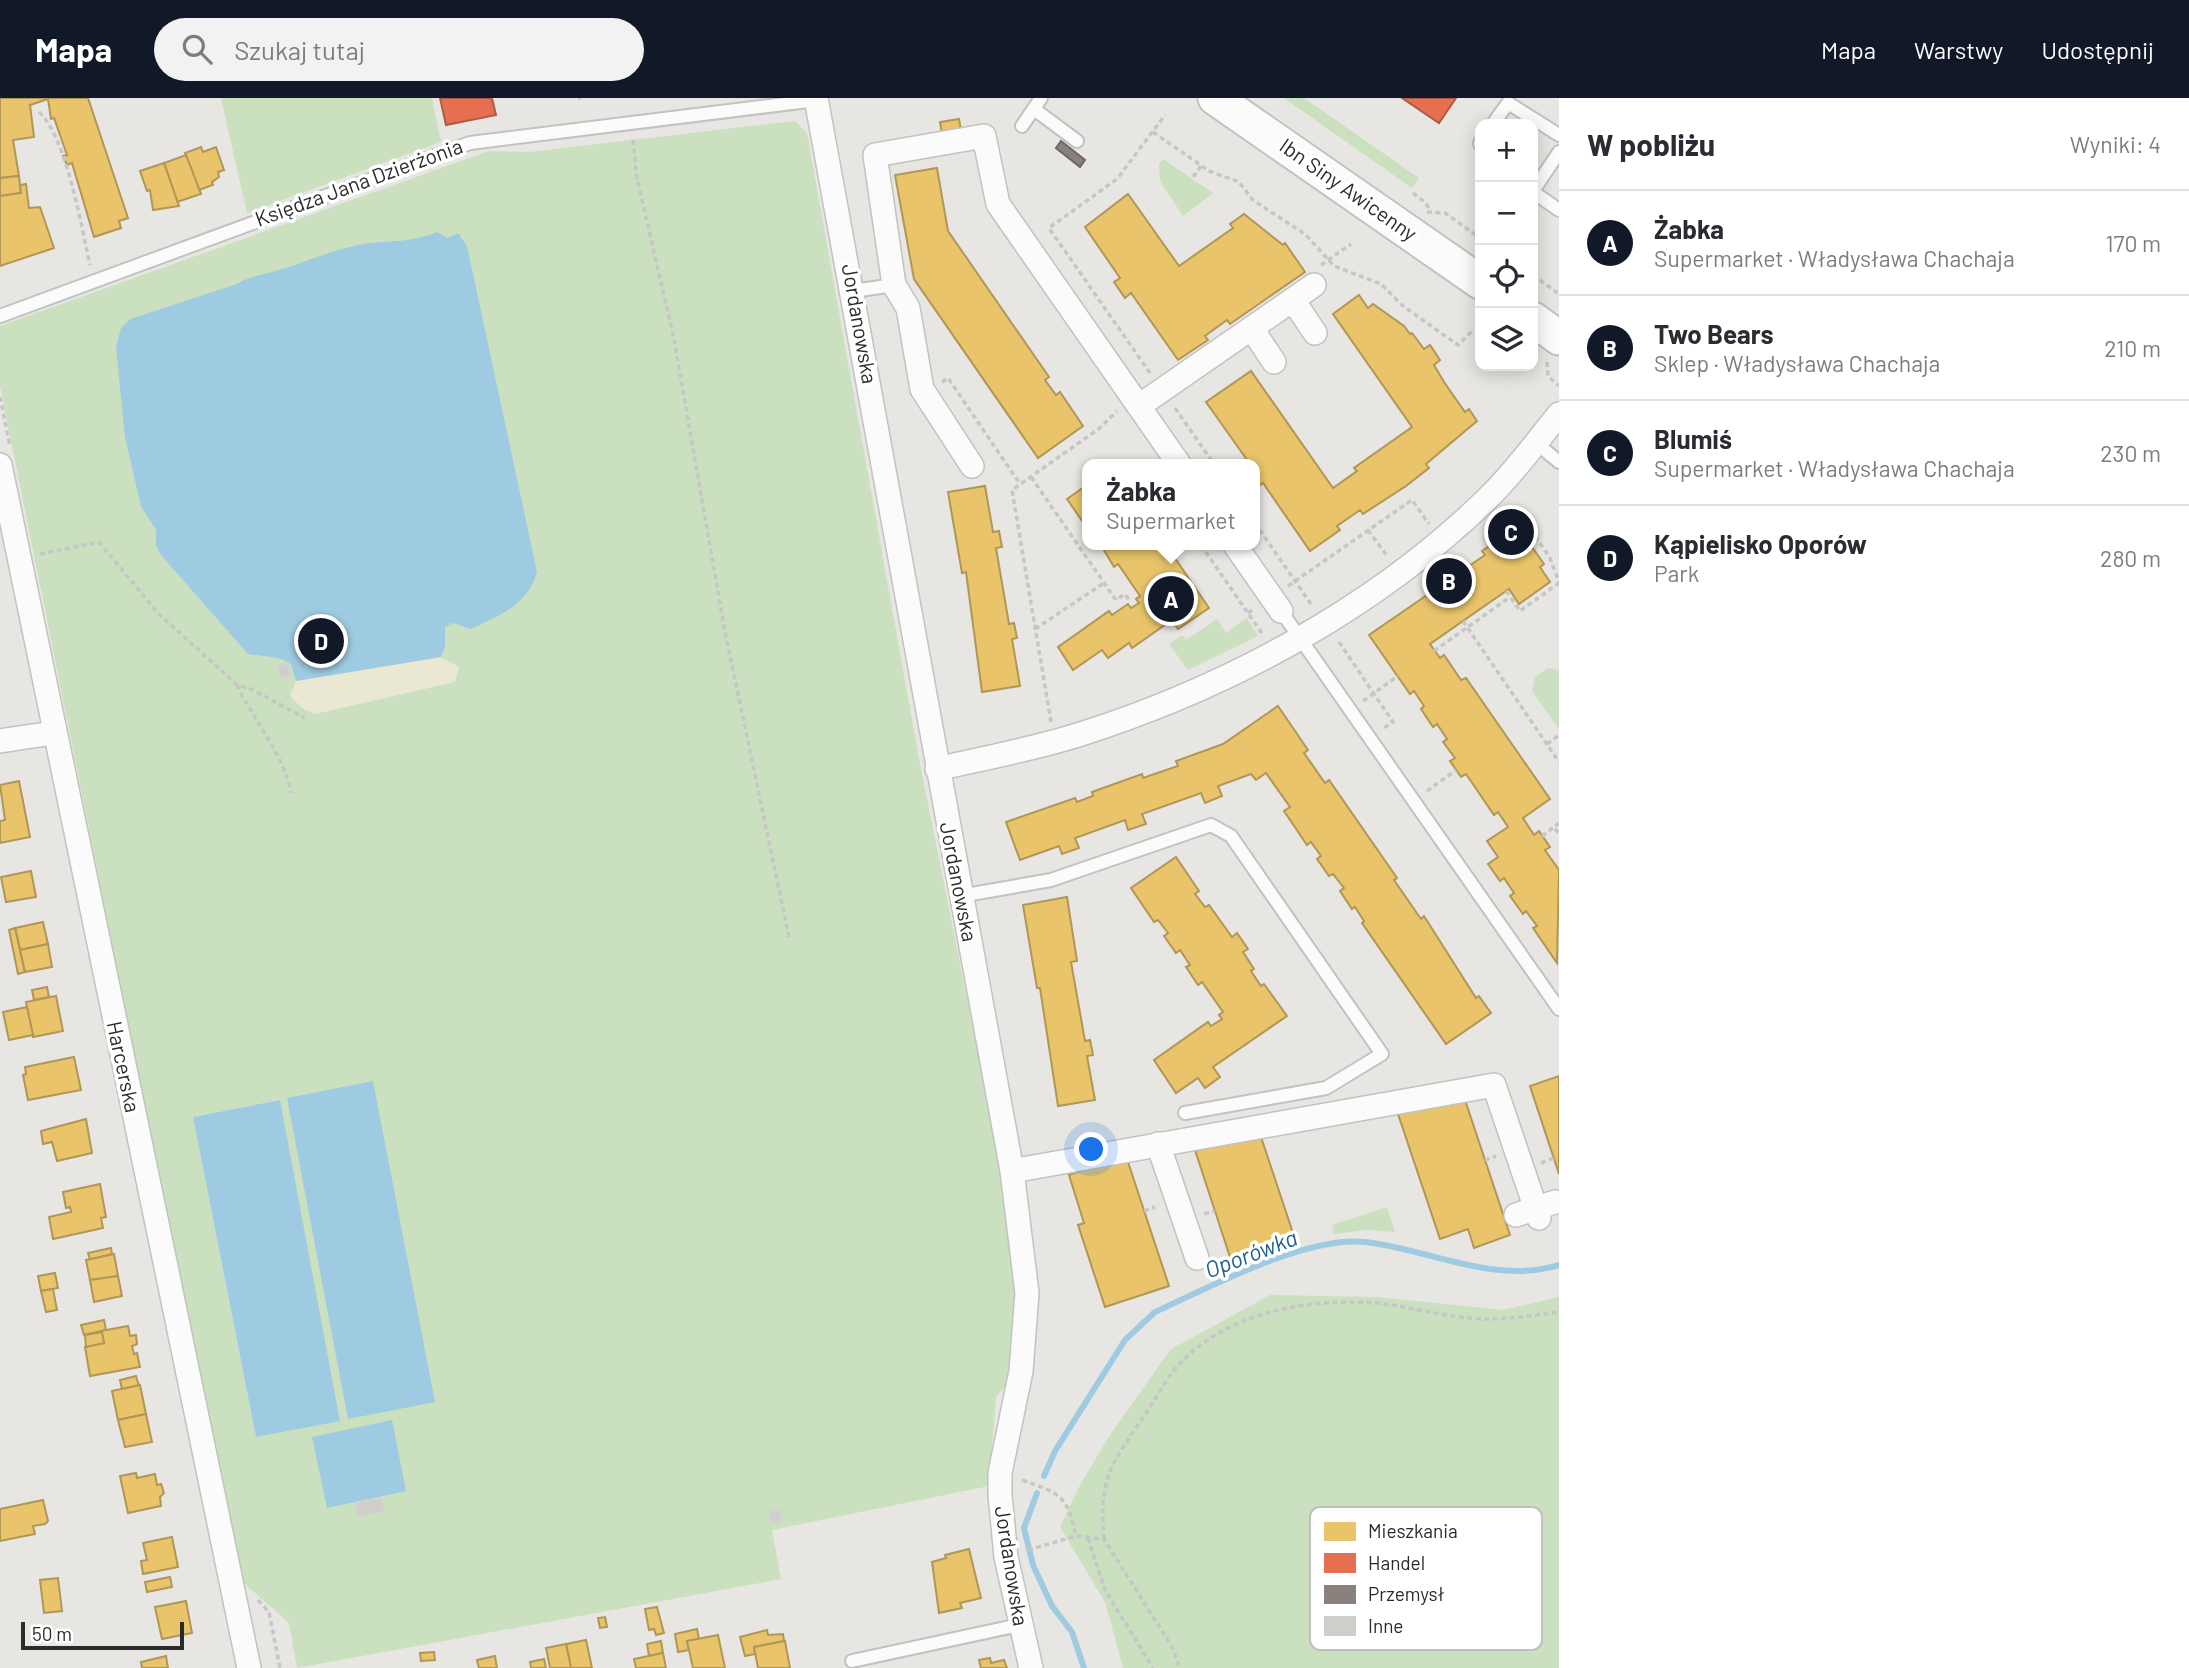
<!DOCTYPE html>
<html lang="pl">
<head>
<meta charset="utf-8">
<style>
	body { margin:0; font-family:Barlow,sans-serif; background:#f2f2f3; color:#2b2b33 }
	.controls { position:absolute; right:21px; top:21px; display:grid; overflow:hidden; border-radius:14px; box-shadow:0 4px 18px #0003 }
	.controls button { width:63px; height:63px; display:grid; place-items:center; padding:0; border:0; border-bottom:2px solid #e1e1e2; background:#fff; color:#2b2b33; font:35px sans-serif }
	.scale { position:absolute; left:21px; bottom:18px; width:163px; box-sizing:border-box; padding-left:7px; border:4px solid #2b2b2b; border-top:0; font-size:19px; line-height:24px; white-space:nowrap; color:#2b2b2b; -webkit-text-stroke:5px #fff; paint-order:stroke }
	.you { position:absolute; left:1092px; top:1052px; width:24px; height:24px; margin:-18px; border:5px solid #fff; border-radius:50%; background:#1a73e8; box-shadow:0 0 0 10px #1a73e833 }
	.badge { display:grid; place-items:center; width:46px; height:46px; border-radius:50%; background:#111827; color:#fff; font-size:23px; font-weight:700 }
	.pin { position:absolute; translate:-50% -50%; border:4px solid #fff; box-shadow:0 2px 7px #0006 }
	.popup { position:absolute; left:1082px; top:361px; width:178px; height:91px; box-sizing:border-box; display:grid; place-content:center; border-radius:14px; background:#fff; filter:drop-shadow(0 2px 5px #0005); font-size:23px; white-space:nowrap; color:#7c7c81 }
	.popup b { font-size:26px; color:#2b2b33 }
	.popup::after { content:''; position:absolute; left:50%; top:100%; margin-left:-14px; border:14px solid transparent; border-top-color:#fff }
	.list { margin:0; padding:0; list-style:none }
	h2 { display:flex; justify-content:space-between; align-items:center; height:91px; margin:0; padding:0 28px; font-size:30px }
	h2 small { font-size:23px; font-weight:400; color:#7c7c81 }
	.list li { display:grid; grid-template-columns:46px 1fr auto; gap:21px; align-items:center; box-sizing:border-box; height:105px; padding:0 28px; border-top:2px solid #e1e1e2 }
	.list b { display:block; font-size:26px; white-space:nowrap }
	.list p { margin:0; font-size:23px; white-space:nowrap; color:#7c7c81 }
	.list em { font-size:23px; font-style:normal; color:#7c7c81 }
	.icon { flex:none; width:38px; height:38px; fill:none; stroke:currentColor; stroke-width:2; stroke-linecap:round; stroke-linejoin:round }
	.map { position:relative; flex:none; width:1559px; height:1570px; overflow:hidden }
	header { display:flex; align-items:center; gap:42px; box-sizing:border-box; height:98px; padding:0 35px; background:#111827; color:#fff }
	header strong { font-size:33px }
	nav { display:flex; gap:38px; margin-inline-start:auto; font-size:24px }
	.search { width:490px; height:63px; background:#f2f2f3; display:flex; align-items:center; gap:18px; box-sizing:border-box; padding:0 24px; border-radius:38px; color:#7c7c81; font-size:26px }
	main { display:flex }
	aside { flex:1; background:#fff }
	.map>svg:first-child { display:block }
</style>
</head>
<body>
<header>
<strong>Mapa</strong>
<div class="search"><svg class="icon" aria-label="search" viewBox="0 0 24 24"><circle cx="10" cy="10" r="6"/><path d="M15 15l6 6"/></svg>Szukaj tutaj</div>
<nav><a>Mapa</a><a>Warstwy</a><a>Udostępnij</a></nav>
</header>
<main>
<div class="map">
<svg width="1559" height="1570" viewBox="0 0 1559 1570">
	<rect width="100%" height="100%" fill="#e8e6e2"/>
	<g fill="#cae0bf" fill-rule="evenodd">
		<path d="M221,0H432L441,44L247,115Z"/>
		<path d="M1284,0H1304L1419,80L1412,90Z"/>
		<path d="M795,23L807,35L919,661L995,1040L1012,1145L1017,1186L1009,1284L996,1299L989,1388L772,1432L781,1481L297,1570L289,1525L244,1485L125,910L0,288V228L489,53L529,54ZM279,1002L340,1322L256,1339L193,1019Z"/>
		<path d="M1163,61L1213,95L1183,118L1160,83L1159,66Z"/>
		<path d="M1247,520L1258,538L1188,572L1169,546L1182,537L1186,542L1217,521L1226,535Z"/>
		<path d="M1548,570L1559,572V631L1532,593L1535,579Z"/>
		<path d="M1387,1109L1395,1134L1366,1132L1334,1136L1332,1127Z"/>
		<path d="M1270,1197L1378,1199L1503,1212L1559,1199V1570H1123L1105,1504L1060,1429L1080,1387L1110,1337L1170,1252Z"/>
	</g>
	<path fill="#eae8d3" d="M441,559L459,569L455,584L315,616L302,610L290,598L296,583Z"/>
	<g fill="#9ecbe1">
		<path d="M437,134L447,140L458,135L467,148L537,474C529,505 499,519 470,531L453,525L445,529V549L441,559L296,583L291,566L279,560L248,556L161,457L156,447V432L141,408L125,339L116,249L121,230L130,221L237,186C250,178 258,178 272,174C303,166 332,151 364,146C391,142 412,145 437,134Z"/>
		<path d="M373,983L435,1304L348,1321L287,1000Z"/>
		<path d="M280,1002L340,1323L256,1339L193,1019Z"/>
		<path d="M392,1322L406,1393L327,1410L312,1339Z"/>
	</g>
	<g fill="#e9c46a" stroke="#b09657" stroke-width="2">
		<path d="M0,0H88L128,120L119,123L121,130L94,139L72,65L67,67L63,58L67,57L54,20L51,21L48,1L30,7L34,39L13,42L19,78L0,80Z"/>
		<path d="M959,21L961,32L942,35L940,24Z"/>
		<path d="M201,49L203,54L216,49L224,72L218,74L219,79L212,84L213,87L199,92L185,55Z"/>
		<path d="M186,57L201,96L177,104L164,65Z"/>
		<path d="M164,65L179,108L153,112L150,92L147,93L140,73Z"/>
		<path d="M937,70L948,133L1049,279L1045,282L1056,297L1060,294L1083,328L1038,360L914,181L895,77Z"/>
		<path d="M19,78L21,95L0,98V80Z"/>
		<path d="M26,86L29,110L40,109L54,150L0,168V98L21,95L20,87Z"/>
		<path d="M1128,96L1179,168L1233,130L1230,126L1244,116L1283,147L1285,145L1305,174L1230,226L1227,222L1205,238L1208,242L1178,262L1131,195L1125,200L1114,184L1120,180L1085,129Z"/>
		<path d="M1359,197L1368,210L1373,206L1404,228L1410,236L1412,235L1424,251L1430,247L1440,262L1434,267L1444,284L1465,314L1469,311L1477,323L1426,366L1429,370L1406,388L1363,416L1360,412L1337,428L1340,432L1310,453L1263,385L1257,389L1255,366H1250L1206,304L1251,273L1333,390L1357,373L1354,370L1412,329L1333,216Z"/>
		<path d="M1087,387V430L1067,401Z"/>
		<path d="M985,388L993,434L999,433L1002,449L996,450L1009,526L1014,525L1017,540L1012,541L1020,588L982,594L966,474L962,475L948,394Z"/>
		<path d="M1518,429L1544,466L1540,469L1550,484L1519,506L1509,491L1430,546L1440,560L1444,557L1461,582L1466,580L1550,701L1523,720L1534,737L1539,733L1550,749L1545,752L1559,772L1557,865L1533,830L1537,828L1526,813L1523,816L1510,798L1514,795L1504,780L1500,783L1488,766L1498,759L1487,743L1508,729L1498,714L1494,717L1466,676L1461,679L1450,663L1455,660L1443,644L1447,641L1437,626L1433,629L1421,611L1424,608L1414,593L1410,596L1369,537L1485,457L1482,453Z"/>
		<path d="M1101,447H1166L1209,510L1178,531L1172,522L1132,550L1129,545L1108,560L1102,552L1073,572L1058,549L1109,513L1112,517L1128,506L1131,510L1139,505L1136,501L1140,498L1118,466L1114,469Z"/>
		<path d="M1278,608L1308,652L1304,655L1325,685L1329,682L1397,780L1394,782L1421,821L1424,818L1476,900L1479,898L1491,915L1446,946L1362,825L1364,823L1355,809L1352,811L1340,793L1344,790L1333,776L1329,778L1317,761L1321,758L1311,744L1307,747L1284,713L1290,709L1266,675L1256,682L1251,676L1218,688L1222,698L1205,705L1201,695L1142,716L1146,726L1128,732L1125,722L1075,740L1079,750L1062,756L1059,748L1020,762L1006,724L1075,700L1077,704L1093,698L1092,694L1142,676L1143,680L1178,668L1176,663L1223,646Z"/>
		<path d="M19,683L30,739L0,745V723L5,722L0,687Z"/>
		<path d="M1176,759L1199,793L1195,796L1205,809L1209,807L1232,839L1237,835L1248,851L1243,854L1254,871L1251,873L1261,888L1264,886L1287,918L1213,969L1220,979L1205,990L1198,980L1176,995L1154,962L1208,924L1211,928L1222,921L1219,917L1223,914L1202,884L1198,887L1186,869L1190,867L1180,852L1176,855L1164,838L1168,835L1158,822L1154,824L1131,790Z"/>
		<path d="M31,773L36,799L6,804L1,779Z"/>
		<path d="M1067,799L1077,863L1071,864L1085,943L1090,942L1093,957L1087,958L1095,1002L1058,1008L1040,890H1037L1023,807Z"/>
		<path d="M43,824L48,846L20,852L15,830Z"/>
		<path d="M15,830L25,874L18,876L9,832Z"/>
		<path d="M48,846L52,869L25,874L20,852Z"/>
		<path d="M47,889L49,899L34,902L32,892Z"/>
		<path d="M56,898L63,933L33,939L26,904Z"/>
		<path d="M27,909L33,937L9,942L3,914Z"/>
		<path d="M74,959L81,992L28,1002L23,977L26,976L25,969Z"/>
		<path d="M1559,978V1076L1530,988Z"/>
		<path d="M1464,999L1510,1137L1474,1150L1468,1131L1440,1141L1398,1016Z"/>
		<path d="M86,1021L92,1055L57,1063L52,1044L43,1046L41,1033Z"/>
		<path d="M1259,1033L1295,1141L1231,1162L1194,1049Z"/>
		<path d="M1126,1058L1169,1188L1105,1209L1078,1127L1084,1125L1069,1077Z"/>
		<path d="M100,1086L106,1119L101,1120L103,1130L53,1141L49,1119L71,1114L70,1109L66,1110L63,1094Z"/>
		<path d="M111,1150L112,1156L90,1162L88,1155Z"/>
		<path d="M114,1156L118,1178L90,1182L86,1162Z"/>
		<path d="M55,1175L58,1190L41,1193L38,1178Z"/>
		<path d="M118,1178L122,1198L94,1204L90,1182Z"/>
		<path d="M53,1191L57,1212L46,1214L41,1193Z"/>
		<path d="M104,1222L106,1232L84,1237L81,1227Z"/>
		<path d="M128,1228L130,1238L136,1237L137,1246L132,1248L134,1256L137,1255L140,1269L90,1278L85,1249L104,1245L101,1233Z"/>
		<path d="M102,1234L104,1245L86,1249L85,1237Z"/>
		<path d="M136,1278L139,1288L122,1291L120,1282Z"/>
		<path d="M140,1287L146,1316L118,1322L112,1293Z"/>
		<path d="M146,1316L152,1344L125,1349L118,1322Z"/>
		<path d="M136,1375L137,1380L155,1376L157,1387L161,1386L164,1395L160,1399L161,1408L128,1415L120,1378Z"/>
		<path d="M43,1402L48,1423L45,1426L33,1428L35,1436L0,1443V1411Z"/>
		<path d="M172,1439L178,1469L143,1476L141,1463L147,1462L143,1445Z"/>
		<path d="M969,1451L981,1500L960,1505L962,1510L939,1515L932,1464L946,1460L945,1457Z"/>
		<path d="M170,1479L172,1489L147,1494L145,1484Z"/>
		<path d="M58,1480L62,1513L44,1515L40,1482Z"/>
		<path d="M186,1503L192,1535L162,1541L155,1509Z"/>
		<path d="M657,1509L664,1535L656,1537L654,1531L649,1532L645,1511Z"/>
		<path d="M605,1519L607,1529L600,1530L598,1520Z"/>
		<path d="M697,1531L699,1541L687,1543L689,1552L678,1554L675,1536Z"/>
		<path d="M767,1532L768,1537L783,1536L784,1543L754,1549L755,1556L745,1558L740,1539Z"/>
		<path d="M718,1537L725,1570H693L687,1543Z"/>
		<path d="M586,1542L592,1570H571L566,1546Z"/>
		<path d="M661,1543L663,1555L649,1558L647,1546Z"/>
		<path d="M785,1543L790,1570H758L754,1549Z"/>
		<path d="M566,1546L571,1570H550L546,1550Z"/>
		<path d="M434,1554L435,1562L421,1563L420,1555Z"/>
		<path d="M663,1555L666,1570H636L634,1561Z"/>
		<path d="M166,1558L168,1570H142L141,1564Z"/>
		<path d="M495,1558L497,1570H479L477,1562Z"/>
		<path d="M990,1560L991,1565L1004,1562L1007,1570H981L979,1562Z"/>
		<path d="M544,1561L546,1570H531L530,1564Z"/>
	</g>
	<g fill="#e76f51" stroke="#af5b46" stroke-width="2">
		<path d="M440,0H492L496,17L446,27Z"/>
		<path d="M1402,0H1456L1439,25Z"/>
	</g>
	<path fill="#8a817c" stroke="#6e6764" stroke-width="2" d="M1061,43L1085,62L1080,69L1056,50Z"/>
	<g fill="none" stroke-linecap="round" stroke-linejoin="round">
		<g stroke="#9ecbe1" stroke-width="6">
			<path d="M1044,1378L1055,1353L1125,1242L1155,1214C1210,1189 1305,1138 1365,1144C1429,1151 1494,1187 1559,1167"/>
			<path d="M1037,1395L1024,1430L1033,1467L1052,1508L1072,1534L1084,1570"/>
		</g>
	</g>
	<g fill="#d0cecb" stroke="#d3d2ce" stroke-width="2">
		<path d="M288,566L290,578L281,580L278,568Z"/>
		<path d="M381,1400L384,1413L358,1418L355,1405Z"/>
		<path d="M780,1412L781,1423L771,1425L769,1414Z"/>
	</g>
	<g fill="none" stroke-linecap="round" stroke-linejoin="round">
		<defs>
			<g id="lane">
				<path d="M1034,11L1077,43"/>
				<path d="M1493,26L1508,5L1559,37"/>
				<path d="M1022,28L1041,0"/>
				<path d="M1480,46V45"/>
				<path d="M1533,93L1559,54"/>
				<path d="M1533,94L1559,112"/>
				<path d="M853,193L894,187"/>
				<path d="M0,218L470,45L817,2"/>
				<path d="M1535,344L1559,364"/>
				<path d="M1281,513L1559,911"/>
				<path d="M960,798L1051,782L1211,727L1231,738L1382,956L1326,990L1185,1015"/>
				<path d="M852,1563L1019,1527"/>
			</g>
			<g id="street">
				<path d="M816,0L1012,1073L1027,1195L1021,1273L1000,1375V1397L1006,1459L1031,1570"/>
				<path d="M1293,202L1315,235"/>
				<path d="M1252,231L1274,264"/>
				<path d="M1139,308L1314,187"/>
				<path d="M0,367L249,1570"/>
				<path d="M972,368L922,291L908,210L894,187L875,57L984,38L998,106L1179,366"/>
				<path d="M1235,447L1281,513"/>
				<path d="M0,643L53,635"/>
				<path d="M937,671C985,660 1034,651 1081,636C1231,588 1379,508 1491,397C1516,372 1537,343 1559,316"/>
				<path d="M1158,1046L1197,1160"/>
				<path d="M1012,1073L1494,987L1539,1120"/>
				<path d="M1516,1117L1555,1104"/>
			</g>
			<g id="secondary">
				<path d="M1215,0L1480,184"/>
				<path d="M1533,221L1559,240"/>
			</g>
		</defs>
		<use href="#lane" stroke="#c2c2c1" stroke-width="16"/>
		<use href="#street" stroke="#c2c2c1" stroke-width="26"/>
		<use href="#secondary" stroke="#c2c2c1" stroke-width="37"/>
		<g stroke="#c6c6c6" stroke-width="3.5" stroke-dasharray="5 3.5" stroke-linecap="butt">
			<path d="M578,0H581"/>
			<path d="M39,14C67,40 81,128 90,167"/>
			<path d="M1153,34L1209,73L1239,84L1253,102L1306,137L1334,168L1381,186L1403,208L1458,247L1473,232"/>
			<path d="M633,42L637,80L674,241L725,534L789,839"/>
			<path d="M1193,79L1201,68"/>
			<path d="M1413,95L1426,105L1430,113"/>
			<path d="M1427,114L1445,115L1480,140"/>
			<path d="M1321,167L1351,146"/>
			<path d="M1533,177L1559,196"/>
			<path d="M1547,264L1548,278L1559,288"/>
			<path d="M1150,275L1049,130L1117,81L1165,17"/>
			<path d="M942,284L948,280L1020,386"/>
			<path d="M0,299L10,348"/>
			<path d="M1175,310L1214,366"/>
			<path d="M1031,379L1116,502L1125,496L1129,502"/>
			<path d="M1516,410L1550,460L1559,484"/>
			<path d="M1255,425L1313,509"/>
			<path d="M1368,432L1388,459"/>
			<path d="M1201,447L1263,537"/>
			<path d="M40,456L99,444L157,514L237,587L251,591L305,620"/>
			<path d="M1288,488L1412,402L1429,426"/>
			<path d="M1506,493L1520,513L1559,485"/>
			<path d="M1248,515L1255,510"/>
			<path d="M1463,523L1559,664"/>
			<path d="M1035,531L1104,485"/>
			<path d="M1339,544L1393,624L1382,631"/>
			<path d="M1434,553L1510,499"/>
			<path d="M237,587C254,624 283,654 291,695"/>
			<path d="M1363,603L1398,578"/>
			<path d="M1051,624L1012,392L1100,330L1117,313"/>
			<path d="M1547,646L1559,637"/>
			<path d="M1427,693L1456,672"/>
			<path d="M1559,725L1554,729L1559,736"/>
			<path d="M1542,738L1554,729"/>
			<path d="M1485,1062L1496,1058"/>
			<path d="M1541,1065L1554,1060"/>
			<path d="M1144,1113L1155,1109"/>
			<path d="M1204,1116L1215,1113"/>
			<path d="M1022,1382C1061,1396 1067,1397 1076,1438L1104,1441L1172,1549L1180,1570"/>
			<path d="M1088,1440L1105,1492L1153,1570"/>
			<path d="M1104,1441C1098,1376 1114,1363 1149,1311C1157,1298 1165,1283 1175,1271C1223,1215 1305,1200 1375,1205C1407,1208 1437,1217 1469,1220C1499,1223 1529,1218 1559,1214"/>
			<path d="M1028,1452L1076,1438"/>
			<path d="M258,1502L269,1514L280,1570"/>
		</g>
		<use href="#lane" stroke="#fcfbfb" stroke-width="12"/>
		<use href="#street" stroke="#fcfbfb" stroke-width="23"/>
		<use href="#secondary" stroke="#fcfbfb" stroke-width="33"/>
	</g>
	<g text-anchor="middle" stroke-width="7" stroke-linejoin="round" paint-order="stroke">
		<g font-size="21" fill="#2b2b2b" stroke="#fff">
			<text transform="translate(359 85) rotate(-20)" y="7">Księdza Jana Dzierżonia</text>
			<text transform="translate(1348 92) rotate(35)" y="7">Ibn Siny Awicenny</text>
			<text transform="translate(859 226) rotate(80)" y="7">Jordanowska</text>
			<text transform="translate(958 784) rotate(79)" y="7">Jordanowska</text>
			<text transform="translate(123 969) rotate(78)" y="7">Harcerska</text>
			<text transform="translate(1011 1468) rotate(81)" y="7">Jordanowska</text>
		</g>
		<g font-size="23" font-style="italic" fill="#1d5d8d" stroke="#fff">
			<text transform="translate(1251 1156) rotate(-21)" y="8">Oporówka</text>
		</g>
	</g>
	<rect x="1310" y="1409" width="232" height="143" rx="10" fill="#fff" stroke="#bfbfbf" stroke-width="2"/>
	<rect x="1324" y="1424" width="32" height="19" fill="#e9c46a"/>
	<rect x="1324" y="1455" width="32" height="20" fill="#e76f51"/>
	<rect x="1324" y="1487" width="32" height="19" fill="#8a817c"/>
	<rect x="1324" y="1518" width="32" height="20" fill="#d0cecb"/>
	<g font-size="19" fill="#2b2b2b">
		<text x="1368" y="1440">Mieszkania</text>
		<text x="1368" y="1472">Handel</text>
		<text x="1368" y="1503">Przemysł</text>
		<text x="1368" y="1535">Inne</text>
	</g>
</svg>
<div class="controls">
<button>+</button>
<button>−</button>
<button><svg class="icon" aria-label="locate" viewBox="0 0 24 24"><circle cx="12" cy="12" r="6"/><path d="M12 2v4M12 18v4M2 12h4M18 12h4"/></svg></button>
<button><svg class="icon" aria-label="layers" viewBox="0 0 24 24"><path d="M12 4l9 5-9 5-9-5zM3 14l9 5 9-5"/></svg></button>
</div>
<div class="scale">50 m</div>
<div class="you"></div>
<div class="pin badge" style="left:1171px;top:501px">A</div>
<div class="popup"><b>Żabka</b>Supermarket</div>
<div class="pin badge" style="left:1449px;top:483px">B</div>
<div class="pin badge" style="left:1511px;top:434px">C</div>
<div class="pin badge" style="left:321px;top:543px">D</div>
</div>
<aside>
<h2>W pobliżu<small>Wyniki: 4</small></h2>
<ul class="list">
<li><span class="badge">A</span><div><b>Żabka</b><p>Supermarket · Władysława Chachaja</p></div><em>170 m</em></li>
<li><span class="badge">B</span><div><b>Two Bears</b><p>Sklep · Władysława Chachaja</p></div><em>210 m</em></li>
<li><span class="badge">C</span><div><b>Blumiś</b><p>Supermarket · Władysława Chachaja</p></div><em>230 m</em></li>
<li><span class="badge">D</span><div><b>Kąpielisko Oporów</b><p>Park</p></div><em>280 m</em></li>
</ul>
</aside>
</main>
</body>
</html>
